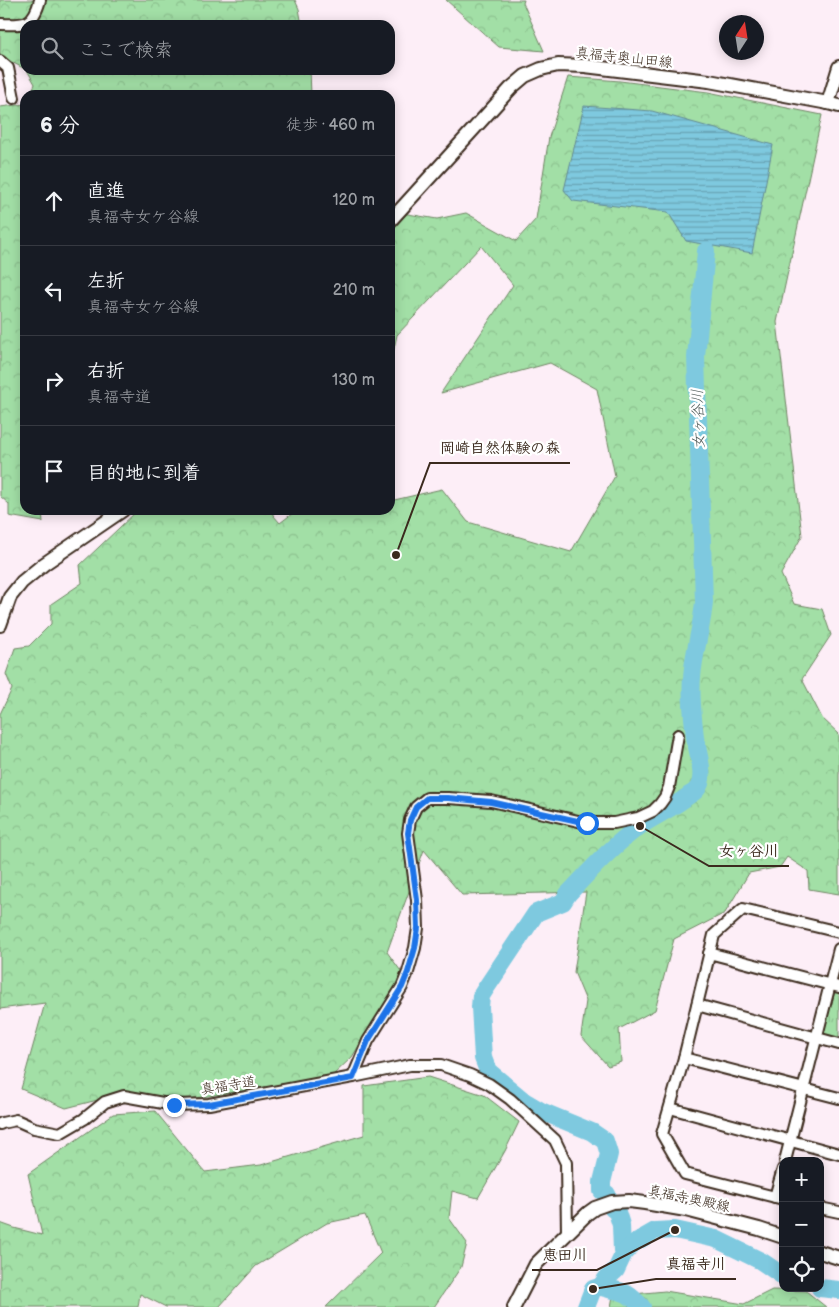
<!DOCTYPE html>
<html lang="ja">
<head>
<meta charset="utf-8">
<style>
	body { margin:0; font-family:"Balsamiq Sans","Klee One",sans-serif; background:#242831; color:#f1f3f6 }
	.controls { position:absolute; right:15px; bottom:15px; display:grid; overflow:hidden; border-radius:10px; box-shadow:0 2px 12px #0003 }
	.controls button { width:45px; height:45px; display:grid; place-items:center; padding:0; border:0; border-bottom:1px solid #363941; background:#171b24; color:#f1f3f6; font:25px sans-serif }
	.compass { position:absolute; left:719px; top:15px; width:45px; height:45px; border-radius:50%; background:#171b24; box-shadow:0 2px 12px #0003; rotate:12deg }
	.stop { position:absolute; width:15px; height:15px; margin:-11px; border:4px solid #1a73e8; border-radius:50%; background:#fff }
	.stop.end { background:#1a73e8; border-color:#fff; box-shadow:0 1px 5px #0008 }
	.list { margin:0; padding:0; list-style:none }
	h2 { display:flex; justify-content:space-between; align-items:center; height:65px; margin:0; padding:0 20px; font-size:21px }
	h2 small { font-size:16px; font-weight:400; color:#9ea1a6 }
	.list li { display:grid; grid-template-columns:32px 1fr auto; gap:15px; align-items:center; box-sizing:border-box; height:90px; padding:0 20px; border-top:1px solid #363941 }
	.list b { display:block; font-size:19px; white-space:nowrap }
	.list p { margin:0; font-size:16px; white-space:nowrap; color:#9ea1a6 }
	.list em { font-size:16px; font-style:normal; color:#9ea1a6 }
	.icon { flex:none; width:28px; height:28px; fill:none; stroke:currentColor; stroke-width:2; stroke-linecap:round; stroke-linejoin:round }
	.map { position:relative; flex:none; width:839px; height:1307px; overflow:hidden }
	.search { position:absolute; background:#171b24; box-shadow:0 2px 12px #0003; left:20px; top:20px; width:375px; height:55px; display:flex; align-items:center; gap:12px; box-sizing:border-box; padding:0 18px; border-radius:15px; color:#9ea1a6; font-size:19px }
	.panel { position:absolute; background:#171b24; box-shadow:0 2px 12px #0003; left:20px; top:90px; width:375px; height:425px; border-radius:15px }
	.map>svg:first-child { display:block }
</style>
</head>
<body>
<div class="map">
<svg width="839" height="1307" viewBox="0 0 839 1307">
	<defs>
		<pattern id="grass-tufts" width="24" height="20" patternUnits="userSpaceOnUse" patternTransform="scale(1.25)"><rect width="24" height="20" fill="#a2dfa6"/><path d="M3 7l-1-3M5 7V3M7 7l1-3M15 17l-1-3M17 17v-4M19 17l1-3" fill="none" stroke="#8cc08e"/></pattern>
		<pattern id="forest-crowns" width="20" height="18" patternUnits="userSpaceOnUse" patternTransform="scale(1.25)"><rect width="20" height="18" fill="#a2dfa6"/><path d="M2 6a3 3 0 1 1 6 0M12 15a3 3 0 1 1 6 0" fill="none" stroke="#8cc08e"/></pattern>
		<pattern id="water-rules" width="6" height="5" patternUnits="userSpaceOnUse" patternTransform="scale(1.25)"><rect width="6" height="5" fill="#7ec9df"/><path d="M0 2.5h6" fill="none" stroke="#68a3b4"/></pattern>
	</defs>
	<rect width="100%" height="100%" fill="#fdeef7"/>
	<filter id="ink" filterUnits="userSpaceOnUse"><feTurbulence type="fractalNoise" baseFrequency=".02" numOctaves="2"/><feDisplacementMap in="SourceGraphic" scale="10" xChannelSelector="R" yChannelSelector="G"/><feConvolveMatrix kernelMatrix="1 2 1 2 8 2 1 2 1" color-interpolation-filters="sRGB"/></filter>
	<g filter="url(#ink)">
		<path fill="url(#grass-tufts)" stroke="#6e8462" d="M833,989L839,991V1041L821,1037Z"/>
		<g fill="url(#forest-crowns)" stroke="#6e8462">
			<path d="M0,0H295L299,9L302,25H25V69L0,56Z"/>
			<path d="M446,0H524L523,3L544,51L499,47Z"/>
			<path d="M27,70H310L311,95H30L35,84Z"/>
			<path d="M568,77L620,81L708,92L822,115L777,322L802,536L781,574L794,604L822,609L831,635L802,679L822,718L839,734V894L809,889L808,871L787,857L780,867L749,873L725,913L674,939L655,1010L619,1029L621,1062L608,1066L581,1036L586,1001L574,972L586,892L462,895L424,850L387,952L403,974L352,1057L331,1077L189,1099L125,1093L66,1108L21,1089L45,1003L0,1009V714L12,689L6,674L15,648L29,646L51,624V604L82,583L80,565L138,510H273V515L280,523L297,510H390V501L442,489L468,522L571,552L615,476L597,389L550,363L441,393L513,285L481,246L397,335L390,367V228L402,213L437,219L466,213L516,241L536,219L549,137Z"/>
			<path d="M25,104V510H42L43,522L9,516V504L0,496V107Z"/>
			<path d="M428,1077L484,1095L519,1122L505,1151L478,1198L452,1191L449,1218L467,1243L461,1267L434,1307H326L381,1253L365,1215L327,1223L256,1266L219,1307H166L140,1294L138,1307H0V1223L14,1228L42,1235L28,1174L113,1114L155,1111L205,1172L261,1165L364,1135V1086Z"/>
			<path d="M772,1290L806,1291L826,1307H611L613,1296L665,1291L744,1304Z"/>
		</g>
		<path fill="url(#water-rules)" stroke="#638992" d="M584,106L652,111L773,145L752,253L686,241L668,212L573,201L564,190Z"/>
		<g fill="none" stroke-linecap="round" stroke-linejoin="round">
			<g stroke="#7ec9df" stroke-width="18">
				<path d="M624,1253L622,1251L621,1225L617,1212L612,1208L607,1194L602,1191V1182L609,1154L605,1141L592,1132L541,1111L524,1101L488,1071L483,1058L480,1007L481,996L486,988L536,913L563,902L568,894C591,870 613,845 640,826C656,815 673,808 688,796C691,794 695,792 697,789C707,777 697,751 695,737C693,718 690,697 692,677C694,651 702,627 704,602L696,357L706,251"/>
				<path d="M601,1286L606,1279L616,1270L624,1253L634,1243L655,1231L675,1230L716,1239L761,1261L783,1276"/>
				<path d="M820,1288L839,1290"/>
				<path d="M586,1307L593,1289C601,1286 601,1287 609,1289C627,1292 629,1294 642,1307"/>
			</g>
			<defs>
				<g id="minor">
					<path d="M0,24C24,25 33,26 40,0"/>
					<path d="M0,61L8,68L14,98"/>
					<path d="M709,953L839,987"/>
					<path d="M697,1005L839,1044"/>
					<path d="M684,1058L839,1098"/>
					<path d="M353,1077L368,1041L402,987L408,972L415,948L418,928L417,900L408,833L410,820L416,807L427,798H448L491,801L587,823H614L638,818L653,811L660,804L665,797L669,787L678,735"/>
					<path d="M670,1108L839,1154"/>
					<path d="M0,1124L2,1123L16,1120L34,1128L60,1133L84,1119L105,1102L124,1096L174,1105L209,1104L353,1077L410,1065H441L470,1075L489,1084L510,1099L555,1140L566,1163L567,1233"/>
					<path d="M785,1161L839,949"/>
					<path d="M775,1197L783,1169"/>
					<path d="M783,1199L685,1174L662,1134L684,1058L714,935L743,909L839,932"/>
					<path d="M820,1208L839,1212"/>
				</g>
				<g id="tertiary">
					<path d="M828,103L839,67"/>
					<path d="M390,221L511,88L525,76L541,69L558,65L585,66L709,81L828,103L839,106"/>
					<path d="M0,625L10,597L22,582L44,564L123,510"/>
					<path d="M820,1252L839,1258"/>
					<path d="M514,1307L536,1264L588,1213L595,1208L612,1202L629,1201L645,1203L686,1210L759,1229L783,1237"/>
				</g>
			</defs>
			<use href="#minor" stroke="#3b2a1e" stroke-width="14"/>
			<use href="#tertiary" stroke="#3b2a1e" stroke-width="16"/>
			<use href="#minor" stroke="#fff" stroke-width="10"/>
			<use href="#tertiary" stroke="#fff" stroke-width="12"/>
		</g>
	</g>
	<g fill="none" stroke-linecap="round" stroke-linejoin="round" filter="url(#ink)">
		<path stroke="#1a73e8" stroke-width="6" d="M174,1105L209,1104L353,1078L368,1041L402,987L408,972L415,948L418,928L417,900L408,833L410,820L416,807L427,798H448L491,802L587,823"/>
	</g>
	<g text-anchor="middle" stroke-width="4.5" stroke-linejoin="round" paint-order="stroke">
		<g font-size="14" fill="#3b2a1e" stroke="#fff">
			<text transform="translate(624 57) rotate(6)" y="5">真福寺奥山田線</text>
			<text transform="translate(228 1085) rotate(-9)" y="5">真福寺道</text>
			<text transform="translate(689 1198) rotate(12)" y="5">真福寺奥殿線</text>
		</g>
		<g font-size="15" font-style="italic" fill="#4f5a58" stroke="#fff">
			<text transform="translate(698 419) rotate(-92)" y="5">女ヶ谷川</text>
		</g>
	</g>
	<path fill="none" stroke="#3b2a1e" stroke-width="2" d="M396 555L430 463H570M640 826L709 866H789M675 1230L597 1270H532M593 1289L656 1279H736"/>
	<g fill="#3b2a1e" stroke="#fff" stroke-width="2">
		<circle cx="396" cy="555" r="5"/>
		<circle cx="640" cy="826" r="5"/>
		<circle cx="675" cy="1230" r="5"/>
		<circle cx="593" cy="1289" r="5"/>
	</g>
	<g font-size="15" text-anchor="middle" font-weight="bold" fill="#3b2a1e" stroke="#fff" stroke-width="4.5" stroke-linejoin="round" paint-order="stroke">
		<text x="500" y="453">岡崎自然体験の森</text>
		<text x="749" y="856">女ヶ谷川</text>
		<text x="565" y="1260">恵田川</text>
		<text x="696" y="1269">真福寺川</text>
	</g>
</svg>
<div class="controls">
<button>+</button>
<button>−</button>
<button><svg class="icon" aria-label="locate" viewBox="0 0 24 24"><circle cx="12" cy="12" r="6"/><path d="M12 2v4M12 18v4M2 12h4M18 12h4"/></svg></button>
</div>
<svg class="compass" viewBox="-18 -18 36 36"><path d="M0-13l5 13h-10z" fill="#e53935"/><path d="M0 13l5-13h-10z" fill="#9ea1a6"/></svg>
<div class="stop" style="left:587px;top:823px"></div>
<div class="stop end" style="left:174px;top:1105px"></div>
<div class="search"><svg class="icon" aria-label="search" viewBox="0 0 24 24"><circle cx="10" cy="10" r="6"/><path d="M15 15l6 6"/></svg>ここで検索</div>
<section class="panel">
<h2>6 分<small>徒歩 · 460 m</small></h2>
<ul class="list">
<li><svg class="icon" aria-label="ahead" viewBox="0 0 24 24"><path d="M12 20V5M6 11l6-6 6 6"/></svg><div><b>直進</b><p>真福寺女ケ谷線</p></div><em>120 m</em></li>
<li><svg class="icon" aria-label="left" viewBox="0 0 24 24"><path d="M17 20v-9H6M10 6l-5 5 5 5"/></svg><div><b>左折</b><p>真福寺女ケ谷線</p></div><em>210 m</em></li>
<li><svg class="icon" aria-label="right" viewBox="0 0 24 24"><path d="M7 20v-9h11M14 6l5 5-5 5"/></svg><div><b>右折</b><p>真福寺道</p></div><em>130 m</em></li>
<li><svg class="icon" aria-label="arrive" viewBox="0 0 24 24"><path d="M6 21V4h12l-3 4 3 4H6"/></svg><div><b>目的地に到着</b></div></li>
</ul>
</section>
</div>
</body>
</html>
